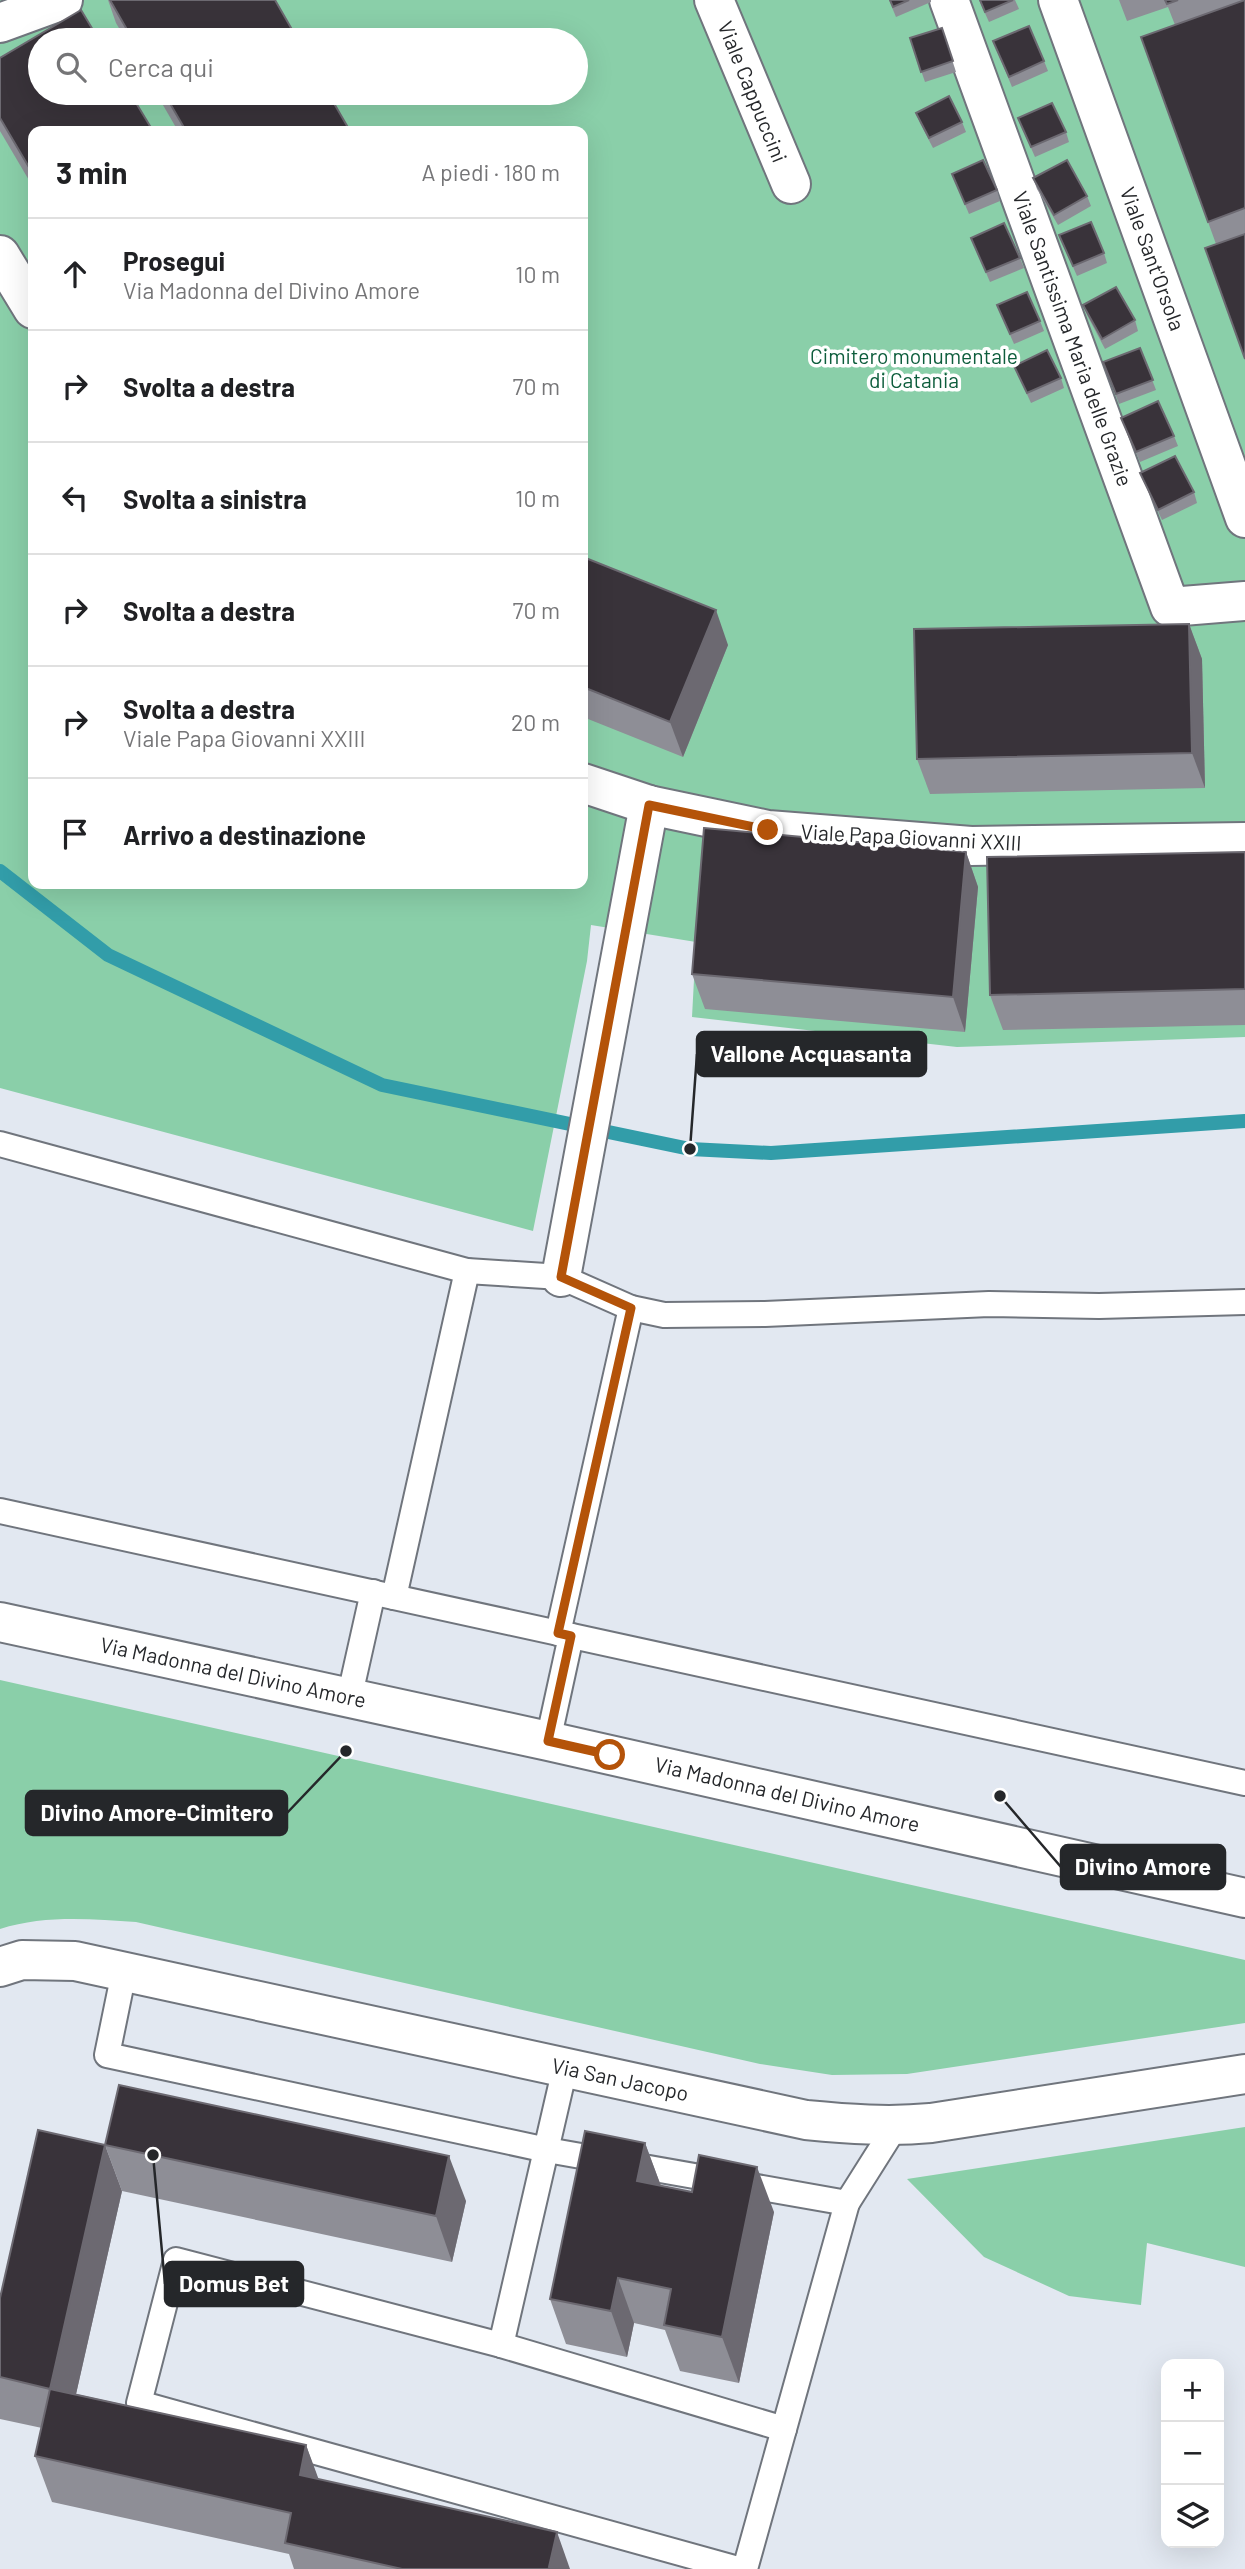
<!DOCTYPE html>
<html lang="it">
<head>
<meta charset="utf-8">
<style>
	body { margin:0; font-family:Barlow,sans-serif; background:#f6f6f6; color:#202124 }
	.controls { position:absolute; right:21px; bottom:21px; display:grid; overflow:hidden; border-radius:14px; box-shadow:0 7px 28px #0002 }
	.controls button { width:63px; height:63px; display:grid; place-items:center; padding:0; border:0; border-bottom:2px solid #e0e0e0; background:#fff; color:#202124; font:35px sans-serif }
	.stop { position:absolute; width:21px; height:21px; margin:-16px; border:5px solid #b45309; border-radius:50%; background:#fff }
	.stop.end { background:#b45309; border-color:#fff; box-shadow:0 2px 7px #0008 }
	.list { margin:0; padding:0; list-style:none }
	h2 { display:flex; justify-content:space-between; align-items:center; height:91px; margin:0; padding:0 28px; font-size:30px }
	h2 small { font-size:23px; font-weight:400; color:#757577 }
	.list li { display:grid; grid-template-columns:46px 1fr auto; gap:21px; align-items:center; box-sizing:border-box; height:112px; padding:0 28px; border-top:2px solid #e0e0e0 }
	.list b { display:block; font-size:26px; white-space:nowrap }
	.list p { margin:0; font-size:23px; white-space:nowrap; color:#757577 }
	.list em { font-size:23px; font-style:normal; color:#757577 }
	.icon { flex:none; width:38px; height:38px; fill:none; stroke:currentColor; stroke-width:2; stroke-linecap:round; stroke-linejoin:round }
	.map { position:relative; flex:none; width:1245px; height:2569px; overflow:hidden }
	.search { position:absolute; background:#fff; box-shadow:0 7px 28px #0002; left:28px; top:28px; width:560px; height:77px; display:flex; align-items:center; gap:18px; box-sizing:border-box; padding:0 24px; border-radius:38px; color:#757577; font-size:26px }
	.panel { position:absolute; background:#fff; box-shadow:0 7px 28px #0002; left:28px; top:126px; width:560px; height:763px; border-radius:14px }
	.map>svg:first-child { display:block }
</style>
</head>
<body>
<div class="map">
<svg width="1245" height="2569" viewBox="0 0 1245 2569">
	<rect width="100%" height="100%" fill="#e2e8f1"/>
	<g fill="#8acfa9" fill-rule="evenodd">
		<path d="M0,0H1245V1037L957,1047L692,1017L696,942L591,925L587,961L533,1231L0,1088ZM40,40H576V93H40ZM33,131H583V884H33Z"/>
		<path d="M0,1680L1245,1960V2023L907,2074L832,2075L760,2064L136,1922C90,1919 44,1915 0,1929Z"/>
		<path d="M1245,2127V2267L1147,2243L1141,2305L1069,2296L984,2257L907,2179Z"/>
	</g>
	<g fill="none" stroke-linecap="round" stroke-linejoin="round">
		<path stroke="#329da9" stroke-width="14" d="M0,871L108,955L382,1085L690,1149L771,1153L1245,1121"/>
		<defs>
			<g id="lane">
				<path d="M0,1144L467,1271L561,1277L631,1308L664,1315L765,1314L989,1304L1099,1306L1245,1302"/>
				<path d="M0,1511L1245,1783"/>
				<path d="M394,1597L467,1271"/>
				<path d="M558,1633L631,1308"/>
				<path d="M349,1699L373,1592"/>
				<path d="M548,1741L571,1636"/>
				<path d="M124,1972L107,2055L547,2150L847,2203L895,2127"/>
				<path d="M501,2345L565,2068"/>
				<path d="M738,2569L139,2403L176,2260L501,2345L784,2429"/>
				<path d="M745,2569L847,2203"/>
			</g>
			<g id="street">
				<path d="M714,0L791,184"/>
				<path d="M949,0L1170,607L1245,601"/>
				<path d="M1058,0L1245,518"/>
				<path d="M0,23L63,0"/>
				<path d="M0,255L33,309"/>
				<path d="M583,783L649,805L768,830L971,846L1245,842"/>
				<path d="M561,1277L649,805"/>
				<path d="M0,1967L22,1960L75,1961L806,2120C848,2124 889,2127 931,2123L1245,2074"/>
			</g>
			<path id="secondary" d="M0,1622L548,1741L1245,1898"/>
		</defs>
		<use href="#lane" stroke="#70757d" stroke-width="28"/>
		<use href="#street" stroke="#70757d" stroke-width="42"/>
		<use href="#secondary" stroke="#70757d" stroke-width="42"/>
		<use href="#lane" stroke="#fff" stroke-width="24"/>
		<use href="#street" stroke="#fff" stroke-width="38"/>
		<use href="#secondary" stroke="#fff" stroke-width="38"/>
	</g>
	<g fill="#8e8e96">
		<path d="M108,0H275L298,40H126L116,23Z"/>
		<path d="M889,0H931V2L896,17Z"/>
		<path d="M979,0H1015L1019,9L989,22Z"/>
		<path d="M1119,0H1245V359L1216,244L1141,37L1175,25L1168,7L1127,21Z"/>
		<path d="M942,28L956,72L925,82L910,38Z"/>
		<path d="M993,41L1044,61L1048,71L1012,87Z"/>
		<path d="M0,58L33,131V187L0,131Z"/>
		<path d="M156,93H328L350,131H178Z"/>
		<path d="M916,113L962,122L966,132L933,148L920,123Z"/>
		<path d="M1018,118L1066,132L1069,142L1035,157Z"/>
		<path d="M952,174L997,190L1000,201L969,214Z"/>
		<path d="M1033,178L1087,196L1091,206L1058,225L1037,189Z"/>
		<path d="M1059,235L1104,253L1107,263L1077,276Z"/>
		<path d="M971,238L1020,258L1024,268L990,282Z"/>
		<path d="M997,305L1040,321L1044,331L1014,344Z"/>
		<path d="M1083,305L1135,320L1138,331L1105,349L1087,315Z"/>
		<path d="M1140,348L1156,390L1119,404L1103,362Z"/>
		<path d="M1014,366L1061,378L1064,388L1031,403Z"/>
		<path d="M1121,418L1174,436L1178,446L1140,462Z"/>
		<path d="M1140,473L1194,492L1197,503L1162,520Z"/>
		<path d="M583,557L728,645L683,757L583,717Z"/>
		<path d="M1189,624L1202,659L1205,788L930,794L917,759Z"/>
		<path d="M966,852L978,887L965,1032L705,1009L692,974Z"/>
		<path d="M1245,852V1025L1003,1030L990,995Z"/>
		<path d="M645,2143L661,2186L774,2212L739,2383L680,2371L665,2330L634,2323L627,2357L566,2344L550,2299Z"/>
		<path d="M105,2145L466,2201L452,2262L122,2191Z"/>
		<path d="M122,2191L76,2394L306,2445L318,2479L570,2569H294L289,2554L52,2502L35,2456L42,2428L0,2419V2298Z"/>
	</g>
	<g fill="#6c6971">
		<path d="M716,610L728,645L683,757L670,722Z"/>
		<path d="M1189,624L1202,659L1205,788L1192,753Z"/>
		<path d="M966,852L978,887L965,1032L953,997Z"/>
		<path d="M645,2143L662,2189L637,2181Z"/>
		<path d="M105,2145L122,2191L67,2434L50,2389Z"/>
		<path d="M449,2156L466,2201L452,2262L436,2216Z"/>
		<path d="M757,2167L774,2212L739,2383L722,2337Z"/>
		<path d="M618,2278L634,2323L627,2357L611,2311Z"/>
		<path d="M306,2445L323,2491L300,2475Z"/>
		<path d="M557,2532L570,2569H550L549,2567Z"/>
	</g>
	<g fill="#39333a" stroke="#6c6971" stroke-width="2">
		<path d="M110,0H275L298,40H133Z"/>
		<path d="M890,0H909L893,7Z"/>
		<path d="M980,0H1013L985,12Z"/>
		<path d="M1165,0H1178L1167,4Z"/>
		<path d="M1245,0V208L1208,222L1141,37Z"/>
		<path d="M81,10L99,40H40V93H130L153,131H33V174L0,118V58Z"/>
		<path d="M1029,26L1044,61L1009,77L993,41Z"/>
		<path d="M942,28L953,61L921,72L910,38Z"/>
		<path d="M164,93H328L350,131H186Z"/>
		<path d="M949,96L962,122L929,138L916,113Z"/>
		<path d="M1052,103L1066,132L1031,147L1018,118Z"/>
		<path d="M983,160L997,190L965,204L952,174Z"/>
		<path d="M1067,160L1087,196L1054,215L1033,178Z"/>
		<path d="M1091,222L1104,253L1073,266L1059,235Z"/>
		<path d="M1004,223L1020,258L986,272L971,238Z"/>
		<path d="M1245,234V359L1205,248Z"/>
		<path d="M1116,287L1135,320L1102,339L1083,305Z"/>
		<path d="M1027,292L1040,321L1010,334L997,305Z"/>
		<path d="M1140,348L1153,380L1116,394L1103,362Z"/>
		<path d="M1047,350L1061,378L1027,393L1014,366Z"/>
		<path d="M1158,401L1174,436L1136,452L1121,418Z"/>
		<path d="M1175,456L1194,492L1158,510L1140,473Z"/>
		<path d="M583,557L716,610L670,722L583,687Z"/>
		<path d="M1189,624L1192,753L917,759L914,629Z"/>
		<path d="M704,828L966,852L953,997L692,974Z"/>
		<path d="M1245,852V989L990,995L987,857Z"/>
		<path d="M119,2085L449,2156L436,2216L105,2145Z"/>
		<path d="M38,2130L105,2145L50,2389L0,2377V2298Z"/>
		<path d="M585,2131L645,2143L637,2181L692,2192L699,2155L757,2167L722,2337L664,2325L671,2289L618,2278L611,2311L550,2299Z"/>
		<path d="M50,2389L306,2445L300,2475L557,2532L549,2567L560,2569H402L285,2543L291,2513L35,2456Z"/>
	</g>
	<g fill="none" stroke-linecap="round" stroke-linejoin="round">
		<path stroke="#b45309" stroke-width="9" d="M610,1755L548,1741L571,1636L558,1633L631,1308L561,1277L649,805L768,830"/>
	</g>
	<g text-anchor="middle" stroke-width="7" stroke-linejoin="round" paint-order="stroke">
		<g font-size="21" fill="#25272a" stroke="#fff">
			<text transform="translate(752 92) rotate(68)" y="7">Viale Cappuccini</text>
			<text transform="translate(1152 259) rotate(70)" y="7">Viale Sant'Orsola</text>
			<text transform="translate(1072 339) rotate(70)" y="7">Viale Santissima Maria delle Grazie</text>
			<text transform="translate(911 838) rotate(3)" y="7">Viale Papa Giovanni XXIII</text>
			<text transform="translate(233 1673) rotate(12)" y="7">Via Madonna del Divino Amore</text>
			<text transform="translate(787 1795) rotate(13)" y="7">Via Madonna del Divino Amore</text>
			<text transform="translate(620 2080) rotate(12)" y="7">Via San Jacopo</text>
		</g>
		<g font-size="21" fill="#0d5d3c" stroke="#fff">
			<text x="914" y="364">Cimitero monumentale<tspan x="914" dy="24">di Catania</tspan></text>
		</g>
	</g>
	<path fill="none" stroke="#25272a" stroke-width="2.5" d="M690 1149L697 1054M346 1751L287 1813M1000 1796L1061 1867M153 2155L165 2284"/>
	<g fill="#25272a" stroke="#fff" stroke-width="2.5">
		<circle cx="690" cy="1149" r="7"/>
		<circle cx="346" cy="1751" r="7"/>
		<circle cx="1000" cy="1796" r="7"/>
		<circle cx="153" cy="2155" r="7"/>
	</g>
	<g fill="#25272a" stroke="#25272a" stroke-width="2.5">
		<rect x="697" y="1032" width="229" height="44" rx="7"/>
		<rect x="26" y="1791" width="261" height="44" rx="7"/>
		<rect x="1061" y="1845" width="164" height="44" rx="7"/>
		<rect x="165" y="2262" width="138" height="44" rx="7"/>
	</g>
	<g font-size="23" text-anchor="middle" font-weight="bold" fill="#fff">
		<text x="811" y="1062">Vallone Acquasanta</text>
		<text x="157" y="1821">Divino Amore-Cimitero</text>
		<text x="1143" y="1875">Divino Amore</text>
		<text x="234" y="2292">Domus Bet</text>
	</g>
</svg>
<div class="controls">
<button>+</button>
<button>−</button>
<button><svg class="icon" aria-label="layers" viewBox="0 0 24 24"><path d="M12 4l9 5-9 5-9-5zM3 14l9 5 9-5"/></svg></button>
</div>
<div class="stop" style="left:610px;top:1755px"></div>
<div class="stop end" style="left:768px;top:830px"></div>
<div class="search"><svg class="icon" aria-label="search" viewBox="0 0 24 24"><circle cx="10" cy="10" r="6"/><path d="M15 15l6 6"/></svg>Cerca qui</div>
<section class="panel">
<h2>3 min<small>A piedi · 180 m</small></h2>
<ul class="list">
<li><svg class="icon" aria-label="ahead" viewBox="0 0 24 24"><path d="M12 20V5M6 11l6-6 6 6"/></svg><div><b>Prosegui</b><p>Via Madonna del Divino Amore</p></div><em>10 m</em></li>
<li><svg class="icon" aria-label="right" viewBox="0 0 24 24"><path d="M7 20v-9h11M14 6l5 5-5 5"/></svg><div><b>Svolta a destra</b></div><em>70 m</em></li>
<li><svg class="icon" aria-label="left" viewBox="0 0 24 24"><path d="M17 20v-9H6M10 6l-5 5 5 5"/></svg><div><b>Svolta a sinistra</b></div><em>10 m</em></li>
<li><svg class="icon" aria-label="right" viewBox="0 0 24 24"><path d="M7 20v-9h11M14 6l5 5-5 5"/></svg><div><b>Svolta a destra</b></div><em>70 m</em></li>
<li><svg class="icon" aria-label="right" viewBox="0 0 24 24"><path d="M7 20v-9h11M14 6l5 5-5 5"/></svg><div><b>Svolta a destra</b><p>Viale Papa Giovanni XXIII</p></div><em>20 m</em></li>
<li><svg class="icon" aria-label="arrive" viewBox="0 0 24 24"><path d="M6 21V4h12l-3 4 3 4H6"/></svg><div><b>Arrivo a destinazione</b></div></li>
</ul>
</section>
</div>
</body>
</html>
